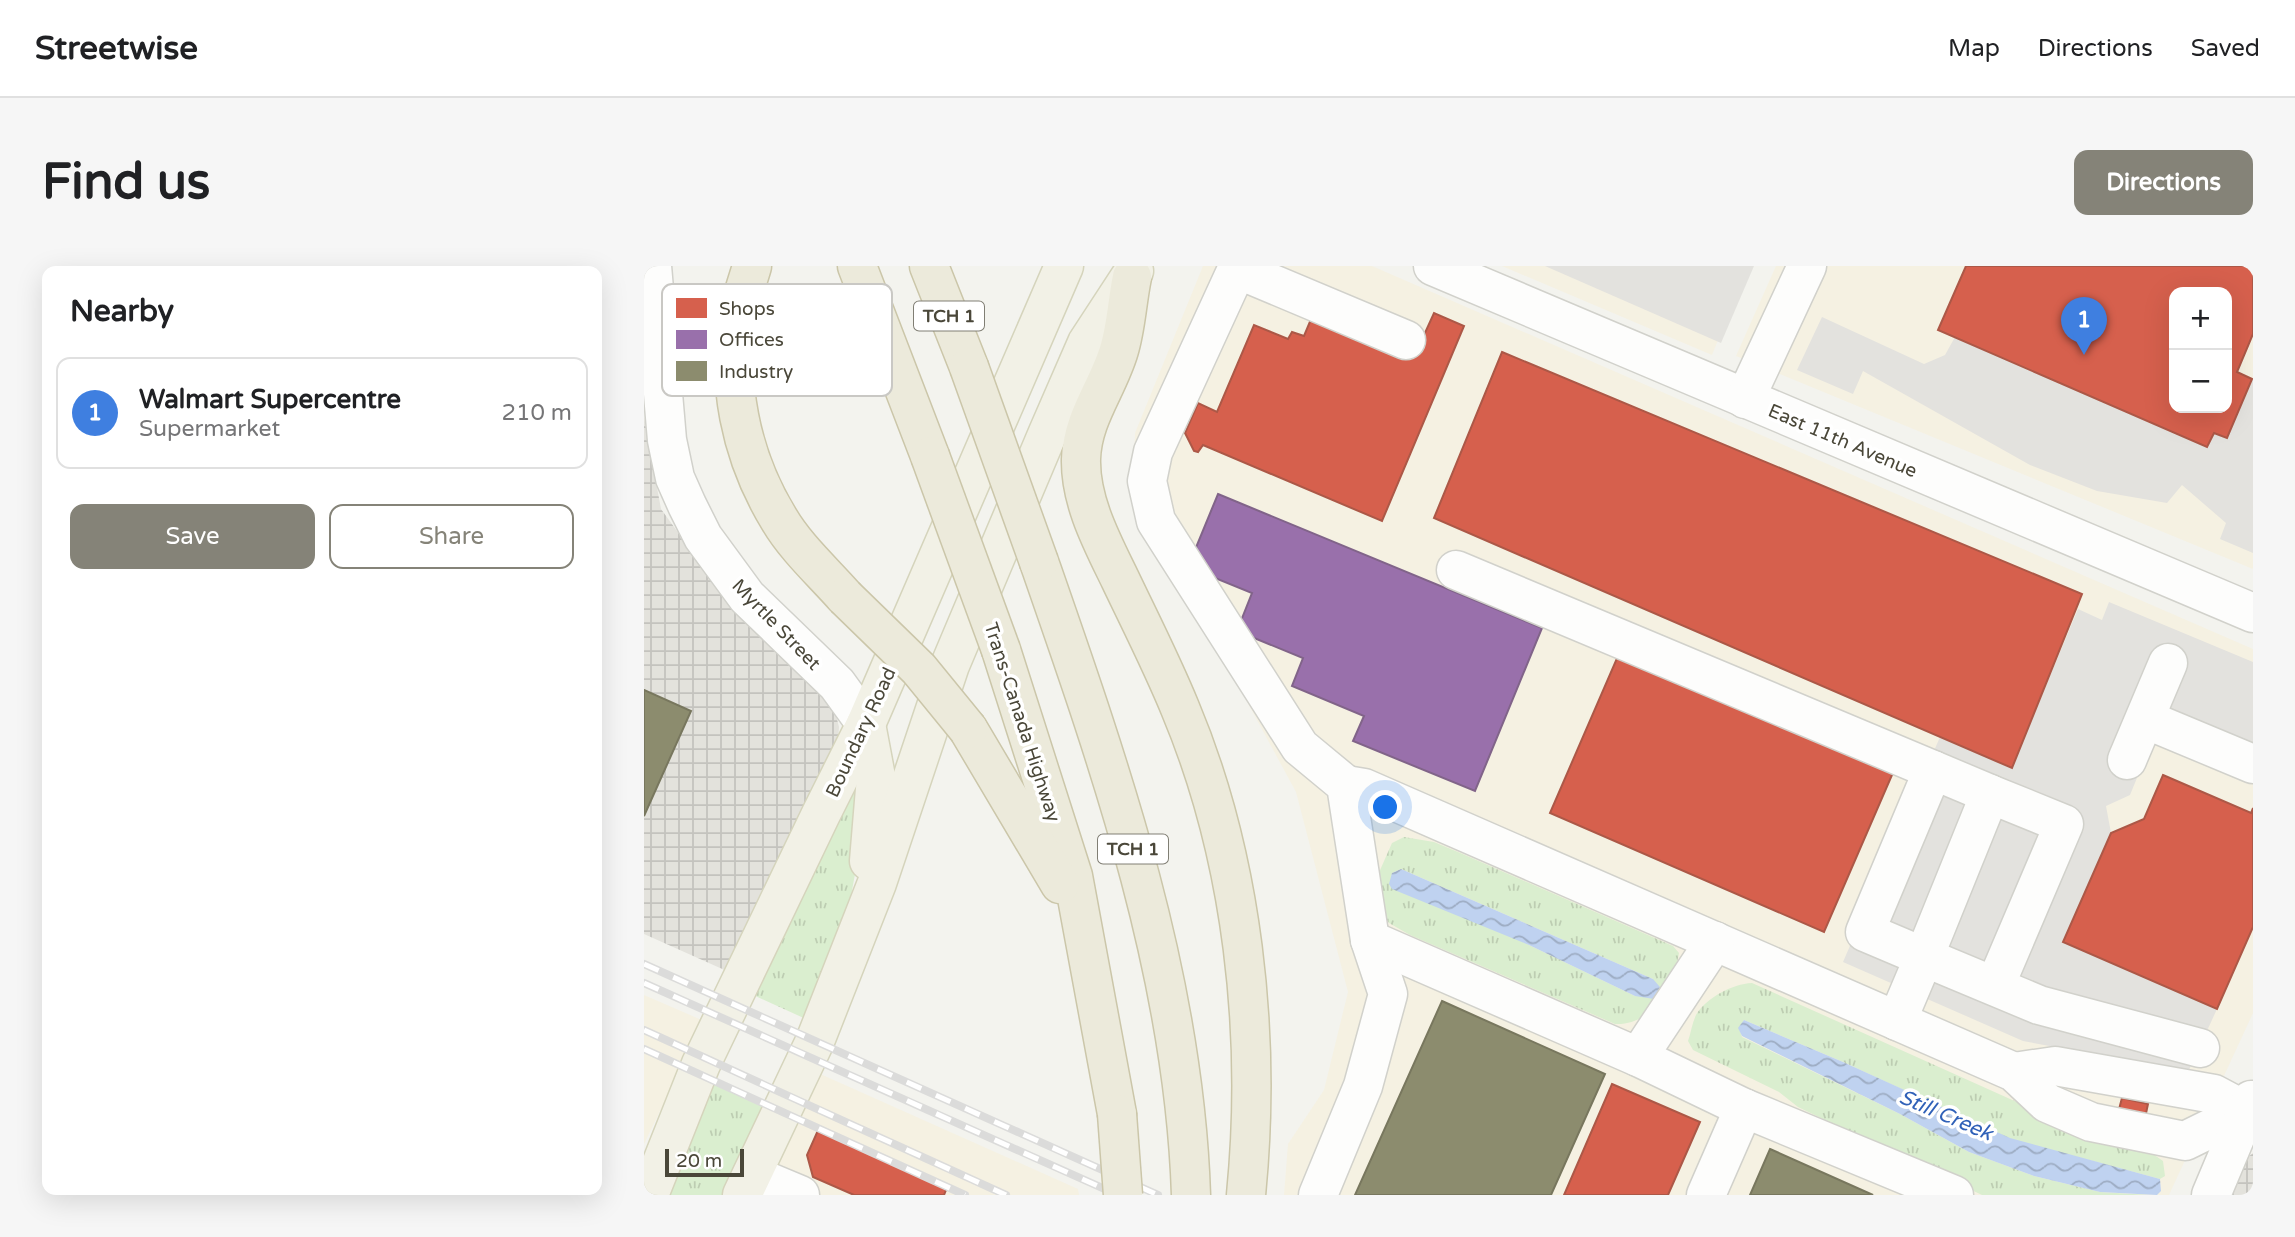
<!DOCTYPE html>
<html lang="en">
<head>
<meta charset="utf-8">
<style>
	body { margin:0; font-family:"Varela Round",sans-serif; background:#f6f6f6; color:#202124 }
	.controls { position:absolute; right:21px; top:21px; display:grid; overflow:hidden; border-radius:14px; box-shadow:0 7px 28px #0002 }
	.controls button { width:63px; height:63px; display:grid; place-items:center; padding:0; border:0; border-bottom:2px solid #e0e0e0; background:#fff; color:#202124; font:35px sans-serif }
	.scale { position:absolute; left:21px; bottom:18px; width:79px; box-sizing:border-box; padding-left:7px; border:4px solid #4a4739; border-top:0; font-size:19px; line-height:24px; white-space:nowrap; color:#4a4739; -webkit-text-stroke:5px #fff; paint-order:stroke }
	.you { position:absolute; left:742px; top:542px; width:24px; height:24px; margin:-18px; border:5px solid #fff; border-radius:50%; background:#1a73e8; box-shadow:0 0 0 10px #1a73e833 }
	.badge { display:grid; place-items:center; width:46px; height:46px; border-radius:50%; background:#858378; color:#fff; font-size:23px; font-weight:700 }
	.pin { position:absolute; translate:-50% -58px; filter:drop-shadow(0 2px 4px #0008) }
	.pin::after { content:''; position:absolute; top:37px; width:24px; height:21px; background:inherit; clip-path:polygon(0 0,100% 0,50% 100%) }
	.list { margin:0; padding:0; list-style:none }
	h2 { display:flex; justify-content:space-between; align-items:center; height:91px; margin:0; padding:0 28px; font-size:30px }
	h2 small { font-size:23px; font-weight:400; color:#757577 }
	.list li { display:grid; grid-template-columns:46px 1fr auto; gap:21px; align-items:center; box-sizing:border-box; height:112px; margin:0 14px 14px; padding:0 14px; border:2px solid #e0e0e0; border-radius:14px }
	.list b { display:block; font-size:26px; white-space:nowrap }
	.list p { margin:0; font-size:23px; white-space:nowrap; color:#757577 }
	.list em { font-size:23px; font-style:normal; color:#757577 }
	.actions { display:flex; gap:14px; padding:21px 28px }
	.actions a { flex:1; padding:16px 0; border:2px solid #858378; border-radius:14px; text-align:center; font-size:24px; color:#858378 }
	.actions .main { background:#858378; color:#fff }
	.map { position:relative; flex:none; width:1609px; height:929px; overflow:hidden; border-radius:14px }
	header { display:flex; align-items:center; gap:42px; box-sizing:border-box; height:98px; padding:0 35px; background:#fff; border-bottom:2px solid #e0e0e0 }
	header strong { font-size:33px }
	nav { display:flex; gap:38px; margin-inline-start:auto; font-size:24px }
	.intro { display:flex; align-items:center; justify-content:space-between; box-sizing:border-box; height:168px; padding:0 42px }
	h1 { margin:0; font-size:49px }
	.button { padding:18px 32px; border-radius:14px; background:#858378; color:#fff; font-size:24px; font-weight:700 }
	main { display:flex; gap:42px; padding:0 42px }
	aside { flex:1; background:#fff; border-radius:14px; box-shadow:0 7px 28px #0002 }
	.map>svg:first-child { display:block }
</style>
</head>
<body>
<header>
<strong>Streetwise</strong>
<nav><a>Map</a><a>Directions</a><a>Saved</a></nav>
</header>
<div class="intro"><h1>Find us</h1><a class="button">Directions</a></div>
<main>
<aside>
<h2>Nearby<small></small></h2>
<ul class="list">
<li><span class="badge" style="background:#3f7fe0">1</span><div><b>Walmart Supercentre</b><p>Supermarket</p></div><em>210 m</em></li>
</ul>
<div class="actions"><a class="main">Save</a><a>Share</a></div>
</aside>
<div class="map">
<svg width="1609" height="929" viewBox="0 0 1609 929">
	<defs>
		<pattern id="industrial-grid" width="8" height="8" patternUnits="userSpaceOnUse" patternTransform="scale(1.75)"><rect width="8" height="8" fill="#e3e2dc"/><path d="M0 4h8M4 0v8" fill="none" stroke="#c4c3be"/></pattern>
		<pattern id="grass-tufts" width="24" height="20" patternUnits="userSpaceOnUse" patternTransform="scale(1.75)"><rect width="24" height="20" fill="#daeecf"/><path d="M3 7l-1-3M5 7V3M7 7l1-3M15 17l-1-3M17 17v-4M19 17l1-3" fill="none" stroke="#bdcdb2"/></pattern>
		<pattern id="water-waves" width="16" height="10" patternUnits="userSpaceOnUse" patternTransform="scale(1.75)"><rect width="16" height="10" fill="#bfd2f0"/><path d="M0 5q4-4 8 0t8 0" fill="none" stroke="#9dacc3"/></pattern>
	</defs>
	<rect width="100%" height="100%" fill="#f3f3ee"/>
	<g fill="#f5f1e2" fill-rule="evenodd">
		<path d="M559,0H728L1609,383V747L1525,929H640L644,878L680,824L704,726L652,526L489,225L491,167Z"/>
		<path d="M858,0H1104L1068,89Z"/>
		<path d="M1132,0H1609V303L1092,90ZM1530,26H1583V142H1530Z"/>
		<path d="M0,729L60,755L0,878Z"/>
		<path d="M174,807L434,923L435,929H121Z"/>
	</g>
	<g fill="url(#industrial-grid)">
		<path d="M0,151L17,243L91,345L170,416L192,449L195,461L194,475L85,706L0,668Z"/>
		<path d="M1609,887V929H1559Z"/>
	</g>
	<g fill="url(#grass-tufts)" fill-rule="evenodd">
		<path d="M220,496L218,570L207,630L164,754L107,728Z"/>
		<path d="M760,571L790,576L814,586L1029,680L1035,687C1029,720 1008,760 971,758L766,669L745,657L735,645L733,611L748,577ZM757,603L1009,713L991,730L885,679L748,607Z"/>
		<path d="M1108,717L1424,859L1509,888L1519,895L1521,910L1516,913L1366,873L1199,796L1100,754L1095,762L1098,771L1256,848L1325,886L1390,910L1456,926L1505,929H1338L1154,841L1135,826L1049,784L1044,775C1047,767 1048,757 1052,749C1062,732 1088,718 1108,717Z"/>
		<path d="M70,813L126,838L81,929H23Z"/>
	</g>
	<g fill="#e3e2de">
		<path d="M901,0H1110L1077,77Z"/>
		<path d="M1178,51L1280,98L1301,89L1311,71L1563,181L1570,167L1583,172L1609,112V287L1576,273L1582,257L1538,219L1523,237L1453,225L1386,199L1219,105L1209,128L1153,104Z"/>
		<path d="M1465,336L1609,396V508L1511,468L1486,529L1462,540L1467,567L1420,676L1573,743L1544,806L1379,775L1199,696L1296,471L1368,501L1434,343L1458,354Z"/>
	</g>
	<g fill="url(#water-waves)">
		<path d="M757,603L1009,713L1016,721L1015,727L1010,733L991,730L885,679L748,623L745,618L748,607Z"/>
		<path d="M1100,754L1199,796L1366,872L1516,913L1517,925L1513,929L1456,926L1390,910L1325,886L1256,848L1098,770L1094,762Z"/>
	</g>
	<g fill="#d6604d" stroke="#ac5847" stroke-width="2" fill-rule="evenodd">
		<path d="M1322,0H1609V68L1593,106L1608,113L1583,172L1570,167L1563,181L1294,64ZM1530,26H1583V142H1530Z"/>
		<path d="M670,46L771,89L790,47L820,60L738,255L559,179L554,186L550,185L541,167L554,137L573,146L610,59L644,73L648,66L660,70Z"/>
		<path d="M858,86L1438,328L1368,502L790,252Z"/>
		<path d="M977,383L1251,502L1180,666L906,547Z"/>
		<path d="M1519,509L1607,547L1609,542V661L1573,743L1419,676L1467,567L1500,553Z"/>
		<path d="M968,818L1056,856L1024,929H920Z"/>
		<path d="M1478,832L1504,838L1501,852L1474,847Z"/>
		<path d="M175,862L304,919L300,929H210L169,911L163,889Z"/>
	</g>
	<path fill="#9970ab" stroke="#816489" stroke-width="2" d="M574,228L898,362L831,525L709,475L720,450L648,420L659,392L593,365L608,327L544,301Z"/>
	<g fill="#8c8c6e" stroke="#78775e" stroke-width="2">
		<path d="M0,424L47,445L0,550Z"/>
		<path d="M798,735L961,808L907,929H711Z"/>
		<path d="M1126,883L1229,929H1106Z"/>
	</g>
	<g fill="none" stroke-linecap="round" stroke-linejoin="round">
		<defs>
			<g id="minor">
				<path d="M8,0L23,174L31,212L43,239L59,271L103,331L193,418L222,458"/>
				<path d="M789,0L1609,347"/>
				<path d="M1101,133L1163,0"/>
				<path d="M812,304L1289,504L1221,666L1280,691L1253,755"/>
				<path d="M1501,453L1609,498"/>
				<path d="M1483,494L1524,397"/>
				<path d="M1289,504L1346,528"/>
				<path d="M702,519L720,522L1370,806L1403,837L1447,856L1541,875L1602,845H1609"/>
				<path d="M726,674L994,791L1100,842L1310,929"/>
				<path d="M1351,720L1420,558L1346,528L1280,691L1395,739L1556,782"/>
				<path d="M994,791L1071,675"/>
				<path d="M1370,806L1411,800L1570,828L1602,845"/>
				<path d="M108,909L156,929"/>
				<path d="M674,929L719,820L744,728L726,674L702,519L656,481L512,255L503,215L509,186L593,3L762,74"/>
				<path d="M1062,929L1100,842"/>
				<path d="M1567,929L1607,834"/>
			</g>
			<g id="major">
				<path d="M222,458L232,511L225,595"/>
				<path d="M5,929L57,798L177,548L222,458L420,0"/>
				<path d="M98,929L171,775L233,617L306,399L403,169L443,77L490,5"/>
			</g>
			<g id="highway">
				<path d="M108,0C104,14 99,27 96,41C80,113 97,191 135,253C152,282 179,306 201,331"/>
				<path d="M213,0L286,190"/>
				<path d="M285,0L325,101"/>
				<path d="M488,11C483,35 482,61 475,84C464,122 438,152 437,193C436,235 458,276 476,313C496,355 518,398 536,442C599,592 618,768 602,929"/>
				<path d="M395,296C466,500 540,710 547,929"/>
				<path d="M357,384L429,610L473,848"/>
				<path d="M324,463L416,618"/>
			</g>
		</defs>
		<use href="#minor" stroke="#d1d1cb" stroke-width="41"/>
		<use href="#major" stroke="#d5d4bc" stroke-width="41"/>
		<use href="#highway" stroke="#cbc6a9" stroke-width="41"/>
		<use href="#minor" stroke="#fdfdfc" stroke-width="38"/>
		<use href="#major" stroke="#f2f1e6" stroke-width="38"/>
		<use href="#highway" stroke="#eceadb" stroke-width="38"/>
		<defs>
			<g id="rail">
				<path d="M0,698L514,929"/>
				<path d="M0,717L474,929"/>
				<path d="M0,764L362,929"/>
				<path d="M0,783L321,929"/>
			</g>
		</defs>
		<use href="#rail" stroke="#dbdbda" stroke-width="8"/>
		<use href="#rail" stroke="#fff" stroke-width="5" stroke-dasharray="16" stroke-linecap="butt"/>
		<defs>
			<g id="highway-bridge">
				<path d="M325,101L395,296"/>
				<path d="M286,190L357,384"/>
				<path d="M201,331L275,403L324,463"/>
				<path d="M473,848L479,929"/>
			</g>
		</defs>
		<use href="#highway-bridge" stroke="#cbc6a9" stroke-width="41" stroke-linecap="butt"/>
		<use href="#highway-bridge" stroke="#eceadb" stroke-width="38"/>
	</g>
	<g text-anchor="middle" stroke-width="7" stroke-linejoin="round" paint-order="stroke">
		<g fill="#fff" stroke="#807e74" stroke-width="2">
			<rect x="270" y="35.5" width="70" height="29" rx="5"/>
			<rect x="454" y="568.5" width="70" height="29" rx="5"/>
		</g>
		<g font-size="18" font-weight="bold" fill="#4a4739">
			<text x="305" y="56">TCH 1</text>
			<text x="489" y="589">TCH 1</text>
		</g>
		<g font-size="19" fill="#4a4739" stroke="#fff">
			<text transform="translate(1199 174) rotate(23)" y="7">East 11th Avenue</text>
			<text transform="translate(133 358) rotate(46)" y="7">Myrtle Street</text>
			<text transform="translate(379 456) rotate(72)" y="7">Trans-Canada Highway</text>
			<text transform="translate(216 466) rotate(-65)" y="7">Boundary Road</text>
		</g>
		<g font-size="21" font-style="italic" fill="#3061b8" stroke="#fff">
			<text transform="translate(1302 849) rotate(23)" y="7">Still Creek</text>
		</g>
	</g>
	<rect x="18" y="18" width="230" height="112" rx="10" fill="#fff" stroke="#c9c8c4" stroke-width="2"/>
	<rect x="32" y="32" width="31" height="20" fill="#d6604d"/>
	<rect x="32" y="64" width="31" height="19" fill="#9970ab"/>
	<rect x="32" y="95" width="31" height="20" fill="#8c8c6e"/>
	<g font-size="19" fill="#4a4739">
		<text x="75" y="49">Shops</text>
		<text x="75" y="80">Offices</text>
		<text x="75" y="112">Industry</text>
	</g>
</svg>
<div class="controls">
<button>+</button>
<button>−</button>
</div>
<div class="scale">20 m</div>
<div class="you"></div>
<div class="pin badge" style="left:1440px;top:89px;background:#3f7fe0">1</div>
</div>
</main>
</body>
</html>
